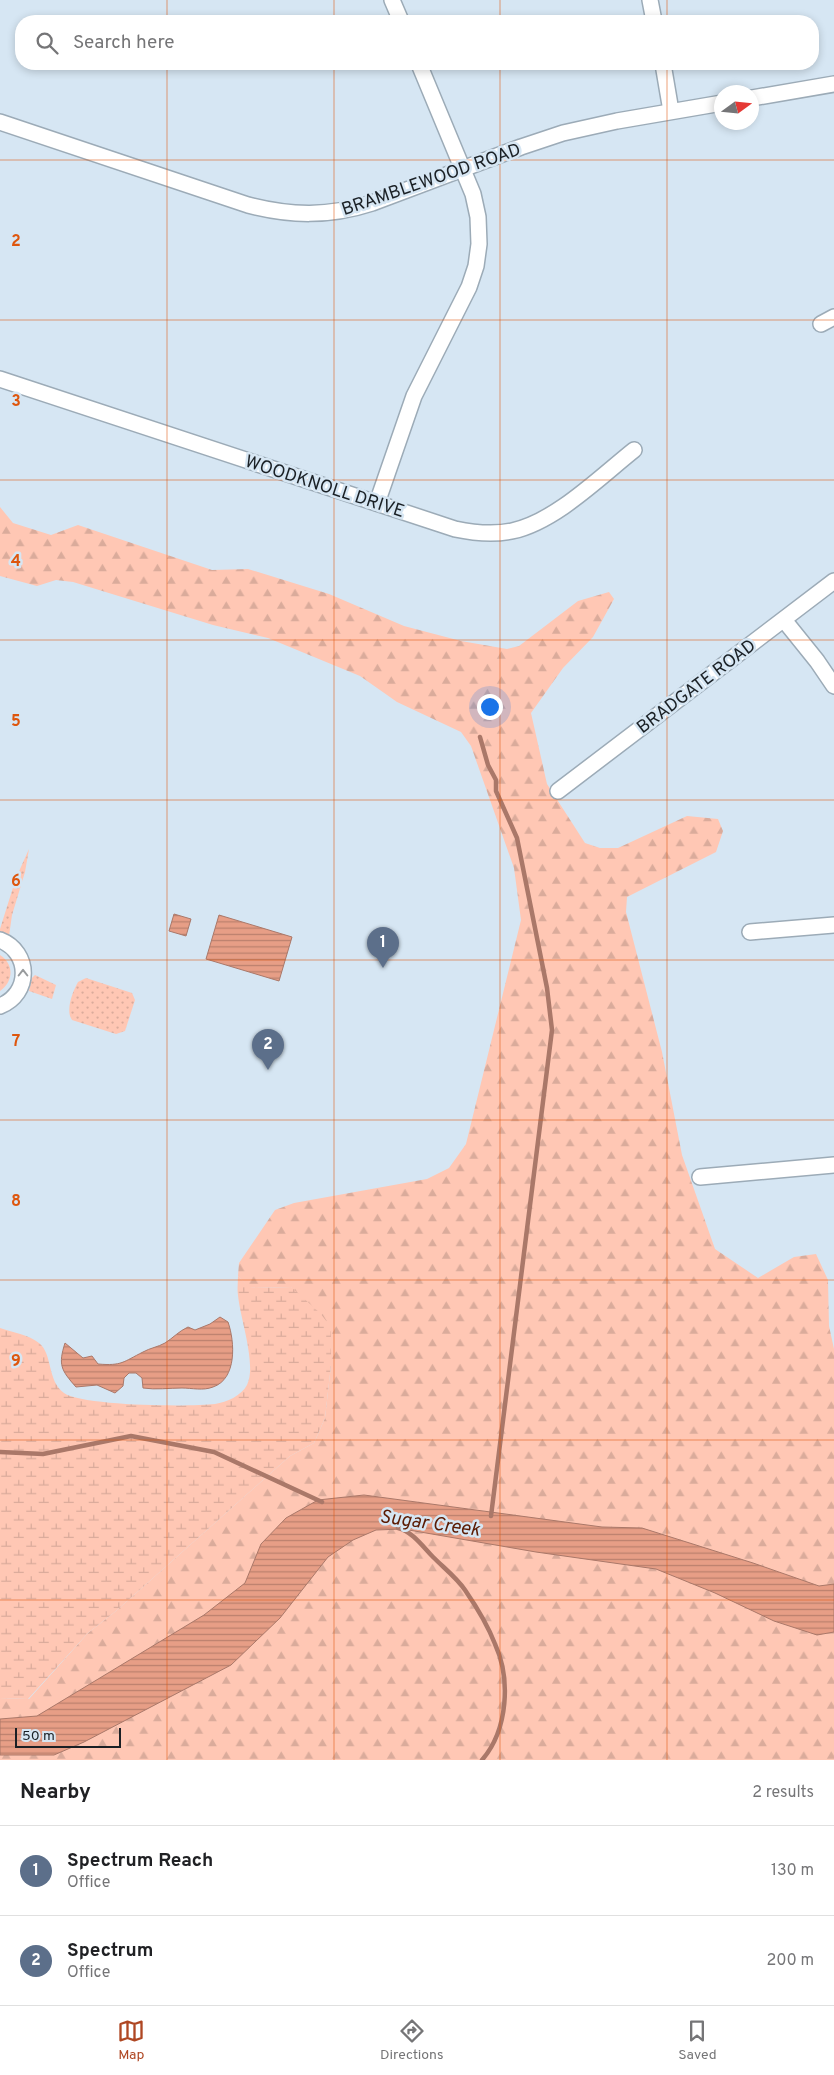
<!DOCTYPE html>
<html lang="en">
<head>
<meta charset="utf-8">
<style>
	body { margin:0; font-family:Overpass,sans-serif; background:#f6f6f6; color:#202124 }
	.compass { position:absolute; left:714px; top:85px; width:45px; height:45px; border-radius:50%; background:#fff; box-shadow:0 2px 8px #0003; rotate:75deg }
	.scale { position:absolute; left:15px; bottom:12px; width:106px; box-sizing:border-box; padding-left:5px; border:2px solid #1a2025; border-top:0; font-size:14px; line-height:18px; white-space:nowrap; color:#1a2025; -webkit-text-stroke:4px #d6e6f3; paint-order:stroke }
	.you { position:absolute; left:489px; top:706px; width:18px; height:18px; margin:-12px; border:4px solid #fff; border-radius:50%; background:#1a73e8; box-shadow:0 0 0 8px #1a73e833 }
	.badge { display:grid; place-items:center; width:32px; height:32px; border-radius:50%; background:#af4723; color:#fff; font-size:16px; font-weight:700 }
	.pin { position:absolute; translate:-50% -41px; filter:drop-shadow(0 1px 2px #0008) }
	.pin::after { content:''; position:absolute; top:26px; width:18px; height:15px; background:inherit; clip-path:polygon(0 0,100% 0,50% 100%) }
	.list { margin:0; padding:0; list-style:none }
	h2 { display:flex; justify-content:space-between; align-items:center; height:65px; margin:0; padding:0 20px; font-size:21px }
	h2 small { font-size:16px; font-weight:400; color:#757577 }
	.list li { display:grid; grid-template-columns:32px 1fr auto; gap:15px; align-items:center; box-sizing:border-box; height:90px; padding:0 20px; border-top:1px solid #e0e0e0 }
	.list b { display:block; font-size:19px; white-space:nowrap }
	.list p { margin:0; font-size:16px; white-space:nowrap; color:#757577 }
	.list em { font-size:16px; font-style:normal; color:#757577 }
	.icon { flex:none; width:28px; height:28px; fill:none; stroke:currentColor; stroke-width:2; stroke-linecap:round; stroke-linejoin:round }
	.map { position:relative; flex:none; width:834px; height:1760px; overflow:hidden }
	.search { position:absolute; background:#fff; box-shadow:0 2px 8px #0003; left:15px; right:15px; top:15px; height:55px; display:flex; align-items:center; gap:12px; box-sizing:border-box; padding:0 18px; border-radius:20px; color:#757577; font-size:19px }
	.sheet { height:245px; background:#fff }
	nav { display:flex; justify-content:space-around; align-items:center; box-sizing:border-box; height:70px; border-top:1px solid #e0e0e0; background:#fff; font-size:14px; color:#757577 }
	nav a { display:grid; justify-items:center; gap:2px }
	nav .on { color:#af4723 }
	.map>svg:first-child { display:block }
</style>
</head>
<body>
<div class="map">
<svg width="834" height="1760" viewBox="0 0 834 1760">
	<defs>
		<pattern id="grass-dots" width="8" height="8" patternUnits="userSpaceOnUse" patternTransform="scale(1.25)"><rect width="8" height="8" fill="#ffc7b4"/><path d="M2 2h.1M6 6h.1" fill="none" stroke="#daab9b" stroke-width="1.8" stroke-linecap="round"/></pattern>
		<pattern id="forest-firs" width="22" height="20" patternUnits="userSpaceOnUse" patternTransform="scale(1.25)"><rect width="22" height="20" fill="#ffc7b4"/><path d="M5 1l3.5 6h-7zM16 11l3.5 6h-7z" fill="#daab9b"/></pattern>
		<pattern id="wetland-marsh" width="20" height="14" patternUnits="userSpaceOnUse" patternTransform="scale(1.25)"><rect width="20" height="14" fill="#ffc7b4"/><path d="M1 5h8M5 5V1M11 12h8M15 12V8" fill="none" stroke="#daab9b"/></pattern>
		<pattern id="water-rules" width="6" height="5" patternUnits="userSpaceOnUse" patternTransform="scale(1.25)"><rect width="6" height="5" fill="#e79e86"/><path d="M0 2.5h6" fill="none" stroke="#ba806d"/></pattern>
	</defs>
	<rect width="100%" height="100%" fill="#d6e6f3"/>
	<g fill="url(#grass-dots)">
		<path d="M29,849L25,872L12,915L9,936L0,933V929L16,878Z"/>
		<path d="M0,955C14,964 14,981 0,991Z"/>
		<path d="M35,975L56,985L52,999L29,991L32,978Z"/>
		<path d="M86,978L132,993L135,1000L125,1031L116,1034L72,1020C65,1010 73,991 78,982Z"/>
	</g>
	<path fill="url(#forest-firs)" d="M0,507L13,523L51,535L78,525L212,570L248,569L329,594L404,626L461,641L507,649L519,646L578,601L609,592L614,599L593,637L563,668L531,713L547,784L585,843L600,848H618L687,816L718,819L723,831L716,852L627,897L626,912L662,1052L682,1155L715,1249L758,1278L794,1257L816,1254L828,1280L829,1326L834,1349V1760H0V1698L29,1699L88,1633L116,1611L290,1456L314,1443L325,1418L331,1365L291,1287L249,1288L238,1276L239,1263L275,1210L294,1203L427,1179L449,1168L466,1144L521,920L514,868L471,746L461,732L397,702L360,676L268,638L213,625L73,582L56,580L37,586L0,576Z"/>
	<path fill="url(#wetland-marsh)" d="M238,1276L250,1288L291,1287L320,1313L331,1327V1365L325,1418L314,1443L290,1456L116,1611L88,1633L28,1699L0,1698V1328C12,1332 29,1335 39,1343C53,1354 47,1381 64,1393C82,1406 190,1407 215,1404C227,1402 241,1396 247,1385C257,1365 240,1318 238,1295C237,1289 238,1282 238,1276Z"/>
	<g fill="url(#water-rules)" stroke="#aa7869">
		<path d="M174,914L191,919L186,936L169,931Z"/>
		<path d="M219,915L292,937L279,981L206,959Z"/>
		<path d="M220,1317L228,1322C235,1342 237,1379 213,1387C203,1391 192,1388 182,1388C169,1388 156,1390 143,1388L142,1378L136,1373H129L124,1378L123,1386L115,1393L97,1385L76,1387C61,1370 58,1365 65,1343L83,1358L92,1356L98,1364C122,1366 123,1362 143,1352C150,1348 158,1347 165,1343C173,1338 179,1331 188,1327L195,1330L210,1324Z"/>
		<path d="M364,1495L602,1527L642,1528L753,1563L819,1586L834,1584V1632L817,1635L774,1621L715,1593L656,1569L536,1552L403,1529L376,1530L353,1540L328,1557L280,1618L231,1665L84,1742L54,1755H0V1719L37,1716L204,1615L245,1583L261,1544L286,1518L318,1500Z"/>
	</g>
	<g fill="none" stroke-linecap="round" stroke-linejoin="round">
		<g stroke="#aa7869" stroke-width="4.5">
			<path d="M480,737L488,765L496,780V791L517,838L547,988L552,1030L491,1516"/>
			<path d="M0,1452L43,1454L131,1436L214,1452L322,1502"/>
			<path d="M398,1528C412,1531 424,1548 433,1557C444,1568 457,1578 465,1590C476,1606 488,1626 495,1644C511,1679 508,1730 482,1760"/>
		</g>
		<defs>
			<g id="minor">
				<path d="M392,0L401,21"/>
				<path d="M650,0L654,21"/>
				<path d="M663,64L671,111"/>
				<path d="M752,98L834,84"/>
				<path d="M0,122L248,205C290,216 329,217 372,203L521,147L563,133L617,121L722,103"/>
				<path d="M821,324L834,317"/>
				<path d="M0,379L455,529C474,533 493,535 512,531C555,522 600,477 634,450"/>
				<path d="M377,503L414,396L469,287L476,266L479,244L478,217L473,194L419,64"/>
				<path d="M784,620L817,661L834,686"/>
				<path d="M558,791L834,581"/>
				<path d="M750,932L834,925"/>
				<path d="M0,940C31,952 31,994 0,1006"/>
				<path d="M700,1177L834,1165"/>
			</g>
		</defs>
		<use href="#minor" stroke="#9cabb7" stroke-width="18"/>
		<use href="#minor" stroke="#fff" stroke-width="15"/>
	</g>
	<defs><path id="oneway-chevron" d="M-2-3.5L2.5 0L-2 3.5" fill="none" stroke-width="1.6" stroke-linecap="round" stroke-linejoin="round" transform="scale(1.25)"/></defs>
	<use stroke="#989b9d" href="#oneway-chevron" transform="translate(23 973) rotate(-90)"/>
	<path fill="none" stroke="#de560d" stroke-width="1" stroke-opacity="0.55" d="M167,0V21M334,0V21M500,0V21M667,0V21M167,64V1760M334,64V1760M500,64V1760M667,64V1760M0,160H834M0,320H834M0,480H834M0,640H834M0,800H834M0,960H834M0,1120H834M0,1280H834M0,1440H834M0,1600H834"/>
	<g text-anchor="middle" stroke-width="5" stroke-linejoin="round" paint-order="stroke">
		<g font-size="18" fill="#1a2025" stroke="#d6e6f3">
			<text transform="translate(431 179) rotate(-19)" y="6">BRAMBLEWOOD ROAD</text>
			<text transform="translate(325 486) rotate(18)" y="6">WOODKNOLL DRIVE</text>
			<text transform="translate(696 686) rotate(-37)" y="6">BRADGATE ROAD</text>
		</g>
		<g font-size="19" font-style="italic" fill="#5b1b03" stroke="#d6e6f3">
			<text transform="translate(430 1522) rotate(8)" y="7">Sugar Creek</text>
		</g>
	</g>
	<g font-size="16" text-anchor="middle" font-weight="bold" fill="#de560d" stroke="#d6e6f3" stroke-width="5" stroke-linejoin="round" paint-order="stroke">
		<text x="16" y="246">2</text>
		<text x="16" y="406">3</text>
		<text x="16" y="566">4</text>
		<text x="16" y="726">5</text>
		<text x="16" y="886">6</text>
		<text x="16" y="1046">7</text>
		<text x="16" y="1206">8</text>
		<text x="16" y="1366">9</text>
	</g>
</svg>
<svg class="compass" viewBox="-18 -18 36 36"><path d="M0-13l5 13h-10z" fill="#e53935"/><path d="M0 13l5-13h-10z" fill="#757577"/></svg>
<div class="scale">50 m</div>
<div class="you"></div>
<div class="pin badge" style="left:383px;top:968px;background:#5c6f8a">1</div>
<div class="pin badge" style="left:268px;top:1070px;background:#5c6f8a">2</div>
<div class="search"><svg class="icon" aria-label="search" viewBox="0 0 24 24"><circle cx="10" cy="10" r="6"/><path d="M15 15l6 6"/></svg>Search here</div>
</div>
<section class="sheet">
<h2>Nearby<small>2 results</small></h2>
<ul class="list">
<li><span class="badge" style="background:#5c6f8a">1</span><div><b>Spectrum Reach</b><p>Office</p></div><em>130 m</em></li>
<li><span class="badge" style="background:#5c6f8a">2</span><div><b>Spectrum</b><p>Office</p></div><em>200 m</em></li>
</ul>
</section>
<nav>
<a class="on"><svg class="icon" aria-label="map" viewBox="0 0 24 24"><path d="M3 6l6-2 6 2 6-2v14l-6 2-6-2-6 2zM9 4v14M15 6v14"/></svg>Map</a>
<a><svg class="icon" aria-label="directions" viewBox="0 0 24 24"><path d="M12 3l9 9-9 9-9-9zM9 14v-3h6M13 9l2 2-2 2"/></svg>Directions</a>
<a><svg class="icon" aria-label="saved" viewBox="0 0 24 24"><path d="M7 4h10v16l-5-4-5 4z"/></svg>Saved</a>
</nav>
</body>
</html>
